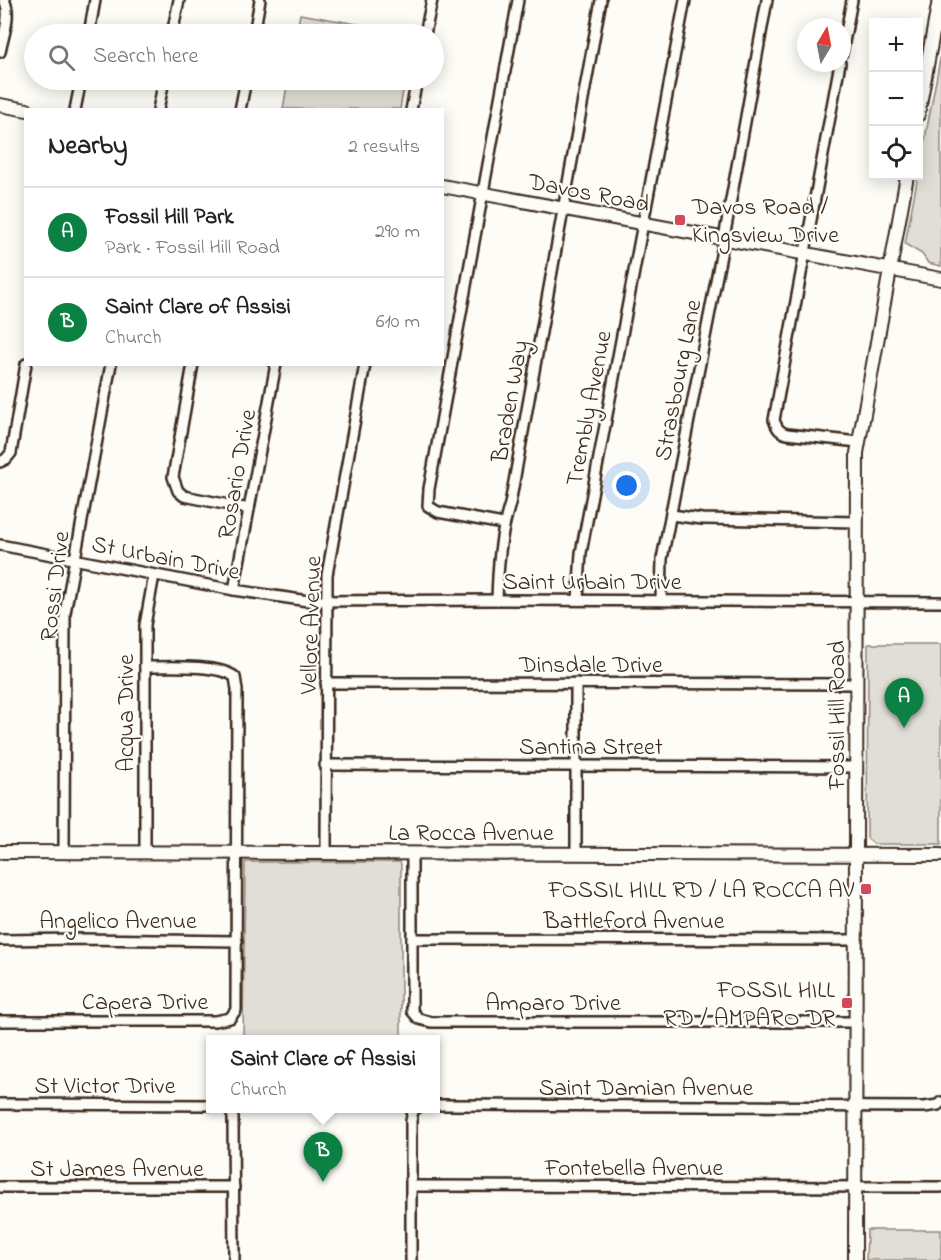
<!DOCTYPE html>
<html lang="en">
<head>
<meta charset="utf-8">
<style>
	body { margin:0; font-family:"Indie Flower",sans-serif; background:#f2f2f2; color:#222 }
	.controls { position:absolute; right:18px; top:18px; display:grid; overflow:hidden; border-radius:0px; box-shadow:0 3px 15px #0003 }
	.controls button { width:54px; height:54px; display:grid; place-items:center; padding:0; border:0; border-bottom:2px solid #e0e0e0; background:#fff; color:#222; font:30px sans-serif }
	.compass { position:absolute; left:797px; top:18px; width:54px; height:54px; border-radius:50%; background:#fff; box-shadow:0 3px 15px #0003; rotate:10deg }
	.you { position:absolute; left:627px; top:486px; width:21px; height:21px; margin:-15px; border:4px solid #fff; border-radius:50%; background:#1a73e8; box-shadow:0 0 0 9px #1a73e833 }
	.badge { display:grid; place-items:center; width:39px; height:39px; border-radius:50%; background:#0b8043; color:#fff; font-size:20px; font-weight:700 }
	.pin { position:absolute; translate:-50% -50px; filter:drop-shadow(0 2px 3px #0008) }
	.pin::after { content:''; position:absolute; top:32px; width:21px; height:18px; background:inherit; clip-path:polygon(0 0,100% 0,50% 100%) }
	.popup { position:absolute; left:206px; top:1035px; width:234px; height:78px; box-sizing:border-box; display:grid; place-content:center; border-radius:0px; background:#fff; filter:drop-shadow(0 2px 4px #0005); font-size:20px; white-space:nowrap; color:#767676 }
	.popup b { font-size:22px; color:#222 }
	.popup::after { content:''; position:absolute; left:50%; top:100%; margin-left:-12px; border:12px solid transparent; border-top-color:#fff }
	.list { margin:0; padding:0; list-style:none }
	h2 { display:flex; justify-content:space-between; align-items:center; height:78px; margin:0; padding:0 24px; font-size:26px }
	h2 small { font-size:20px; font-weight:400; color:#767676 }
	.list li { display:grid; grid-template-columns:39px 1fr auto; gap:18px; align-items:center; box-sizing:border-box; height:90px; padding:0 24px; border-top:2px solid #e0e0e0 }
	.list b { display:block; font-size:22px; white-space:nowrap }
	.list p { margin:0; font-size:20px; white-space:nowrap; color:#767676 }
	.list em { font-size:20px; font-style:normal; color:#767676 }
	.icon { flex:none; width:33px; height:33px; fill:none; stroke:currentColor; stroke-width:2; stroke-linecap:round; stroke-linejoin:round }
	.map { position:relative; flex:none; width:941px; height:1260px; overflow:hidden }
	.search { position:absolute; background:#fff; box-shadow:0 3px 15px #0003; left:24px; top:24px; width:420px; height:66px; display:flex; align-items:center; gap:15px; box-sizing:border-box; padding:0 21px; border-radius:33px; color:#767676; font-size:22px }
	.panel { position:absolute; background:#fff; box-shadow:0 3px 15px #0003; left:24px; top:108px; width:420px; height:258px; border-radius:0px }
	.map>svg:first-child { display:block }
</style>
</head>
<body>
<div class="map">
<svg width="941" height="1260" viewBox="0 0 941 1260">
	<rect width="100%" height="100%" fill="#fdfcf7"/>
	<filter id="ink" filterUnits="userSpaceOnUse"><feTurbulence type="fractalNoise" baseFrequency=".0167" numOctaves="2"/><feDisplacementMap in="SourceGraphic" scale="12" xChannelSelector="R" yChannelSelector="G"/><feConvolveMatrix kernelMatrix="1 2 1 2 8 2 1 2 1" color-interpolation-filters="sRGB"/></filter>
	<g filter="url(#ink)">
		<g fill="#e1ded7" stroke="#8e847a" stroke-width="1.5">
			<path d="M300,14L413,34H296Z"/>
			<path d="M941,54V266L928,263L922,254L905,244Z"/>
			<path d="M288,80H405L400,109H283Z"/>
			<path d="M868,644H941V844H874L867,838Z"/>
			<path d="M245,862H400L401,864V1039H243Z"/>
			<path d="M867,1230H941V1260H866Z"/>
		</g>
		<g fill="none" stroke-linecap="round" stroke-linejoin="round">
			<defs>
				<g id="minor">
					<path d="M89,34L95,0"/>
					<path d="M172,34L179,0"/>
					<path d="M254,34L260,0"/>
					<path d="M425,34L432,0"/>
					<path d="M0,52C3,37 12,13 4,0"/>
					<path d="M842,53L852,0"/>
					<path d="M840,63L774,420C777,428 779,432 787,434L858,442"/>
					<path d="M75,110L81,80"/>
					<path d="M158,110L164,80"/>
					<path d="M240,110L246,80"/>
					<path d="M411,110L417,80"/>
					<path d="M193,364L173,477L178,491L184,496L249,509"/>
					<path d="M0,462L6,459L11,453L26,364"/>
					<path d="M671,515L702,519L857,522"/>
					<path d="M503,524L438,512L428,506L429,489L518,0"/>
					<path d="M0,545L234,590L308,601L497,600L941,602"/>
					<path d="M234,590L276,364"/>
					<path d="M497,600C498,566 500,535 510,504L601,0"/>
					<path d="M578,600L581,553L685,0"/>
					<path d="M661,600L662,559L721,255L767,0"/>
					<path d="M326,683L857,684"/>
					<path d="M576,683V854"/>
					<path d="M325,765L856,767"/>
					<path d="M64,852L65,613L111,364"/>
					<path d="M145,853V625L154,575"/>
					<path d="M326,853L327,575L365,364"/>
					<path d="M412,853V1011L419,1019L431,1022H856"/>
					<path d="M412,939L856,940"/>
					<path d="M0,940L79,939L237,941"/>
					<path d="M0,1021H215L230,1018L236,1010L237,690L235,677C218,664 166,667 145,667"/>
					<path d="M0,1104L210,1105"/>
					<path d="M436,1105L924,1107L938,1105L941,1102"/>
					<path d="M229,1108L233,1117L234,1260"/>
					<path d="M412,1186L941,1187"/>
					<path d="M0,1187H234"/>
					<path d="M411,1260V1121L413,1111L417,1108"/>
				</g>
				<g id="tertiary">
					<path d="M0,105L27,110"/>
					<path d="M918,115L939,0"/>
					<path d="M442,186L941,279"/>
					<path d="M0,852L941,855"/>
					<path d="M855,1260L857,453L907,176"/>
				</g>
			</defs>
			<use href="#minor" stroke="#3b2a1e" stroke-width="14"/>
			<use href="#tertiary" stroke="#3b2a1e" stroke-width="16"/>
			<use href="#minor" stroke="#fdfcf7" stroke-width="9"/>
			<use href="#tertiary" stroke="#fdfcf7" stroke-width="12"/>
		</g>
	</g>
	<g fill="#d1495b" stroke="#fdfcf7" stroke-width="2">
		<rect x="674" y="214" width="12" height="12" rx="3"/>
		<rect x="860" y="883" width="12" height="12" rx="3"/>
		<rect x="841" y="997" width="12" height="12" rx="3"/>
	</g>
	<g text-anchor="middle" stroke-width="4.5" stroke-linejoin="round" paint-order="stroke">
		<g font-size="24" fill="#3b2a1e" stroke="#fdfcf7">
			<text transform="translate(589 192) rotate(11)" y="8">Davos Road</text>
			<text transform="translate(677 380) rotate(-79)" y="8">Strasbourg Lane</text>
			<text transform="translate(509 401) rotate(-80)" y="8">Braden Way</text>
			<text transform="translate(588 408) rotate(-79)" y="8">Trembly Avenue</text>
			<text transform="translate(236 474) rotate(-80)" y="8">Rosario Drive</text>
			<text transform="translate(166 557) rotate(11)" y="8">St Urbain Drive</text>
			<text x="592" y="589">Saint Urbain Drive</text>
			<text transform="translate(54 586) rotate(-83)" y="8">Rossi Drive</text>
			<text transform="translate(310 625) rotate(-88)" y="8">Vellore Avenue</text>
			<text x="591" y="672">Dinsdale Drive</text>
			<text transform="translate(125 713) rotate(-90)" y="8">Acqua Drive</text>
			<text transform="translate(836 715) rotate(-90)" y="8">Fossil Hill Road</text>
			<text x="591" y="754">Santina Street</text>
			<text x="471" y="840">La Rocca Avenue</text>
			<text x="118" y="928">Angelico Avenue</text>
			<text x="634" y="928">Battleford Avenue</text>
			<text x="145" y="1009">Capera Drive</text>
			<text x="553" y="1010">Amparo Drive</text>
			<text x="105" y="1093">St Victor Drive</text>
			<text x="646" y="1095">Saint Damian Avenue</text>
			<text x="634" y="1175">Fontebella Avenue</text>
			<text x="117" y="1176">St James Avenue</text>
		</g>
		<g font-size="24" fill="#3b2a1e" stroke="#fdfcf7" text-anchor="end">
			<text x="692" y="214" text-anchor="start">Davos Road /<tspan x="692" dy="28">Kingsview Drive</tspan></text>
			<text x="854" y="897">FOSSIL HILL RD / LA ROCCA AV</text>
			<text x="835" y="997">FOSSIL HILL<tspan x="835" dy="28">RD / AMPARO DR</tspan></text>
		</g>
	</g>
</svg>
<div class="controls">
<button>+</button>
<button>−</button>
<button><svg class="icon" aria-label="locate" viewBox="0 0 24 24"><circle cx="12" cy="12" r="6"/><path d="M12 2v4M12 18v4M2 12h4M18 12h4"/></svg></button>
</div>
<svg class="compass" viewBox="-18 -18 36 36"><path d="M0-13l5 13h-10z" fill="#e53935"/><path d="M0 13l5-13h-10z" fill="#767676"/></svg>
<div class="you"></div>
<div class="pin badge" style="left:904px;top:728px">A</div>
<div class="pin badge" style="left:323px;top:1182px">B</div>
<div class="popup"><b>Saint Clare of Assisi</b>Church</div>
<div class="search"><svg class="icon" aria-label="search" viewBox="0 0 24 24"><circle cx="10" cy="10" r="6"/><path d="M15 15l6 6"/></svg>Search here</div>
<section class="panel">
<h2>Nearby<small>2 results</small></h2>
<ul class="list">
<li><span class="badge">A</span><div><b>Fossil Hill Park</b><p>Park · Fossil Hill Road</p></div><em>290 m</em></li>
<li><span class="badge">B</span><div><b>Saint Clare of Assisi</b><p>Church</p></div><em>610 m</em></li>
</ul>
</section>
</div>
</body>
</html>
